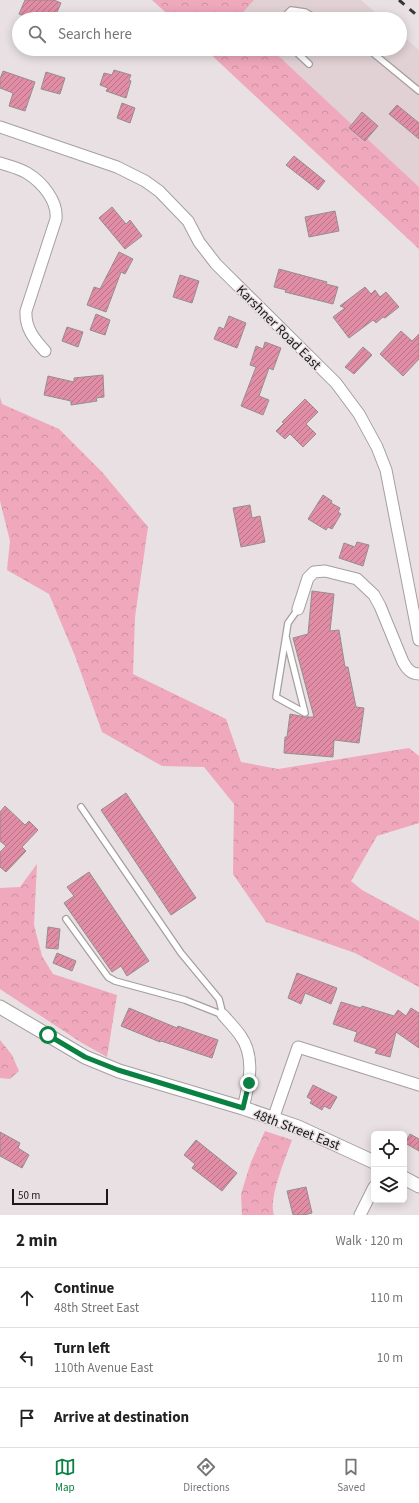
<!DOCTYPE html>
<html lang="en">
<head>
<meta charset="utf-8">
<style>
	body { margin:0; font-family:"Source Sans 3",sans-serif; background:#f6f6f6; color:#222 }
	.controls { position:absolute; right:12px; bottom:12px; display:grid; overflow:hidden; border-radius:6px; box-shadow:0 2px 10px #0003 }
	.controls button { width:36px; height:36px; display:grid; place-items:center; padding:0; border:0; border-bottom:1px solid #e0e0e0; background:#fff; color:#222; font:20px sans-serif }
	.scale { position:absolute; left:12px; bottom:10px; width:96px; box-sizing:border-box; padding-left:4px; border:2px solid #1c191a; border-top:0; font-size:11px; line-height:14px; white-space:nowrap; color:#1c191a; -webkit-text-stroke:3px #e8e0e2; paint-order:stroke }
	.stop { position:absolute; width:12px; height:12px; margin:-9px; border:3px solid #0b8043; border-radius:50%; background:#fff }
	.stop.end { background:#0b8043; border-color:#fff; box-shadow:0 1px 4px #0008 }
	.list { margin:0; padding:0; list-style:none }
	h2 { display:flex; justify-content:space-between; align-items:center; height:52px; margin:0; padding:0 16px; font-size:17px }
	h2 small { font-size:13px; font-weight:400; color:#767676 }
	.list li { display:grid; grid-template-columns:26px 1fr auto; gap:12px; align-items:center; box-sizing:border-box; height:60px; padding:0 16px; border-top:1px solid #e0e0e0 }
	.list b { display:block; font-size:15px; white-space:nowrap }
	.list p { margin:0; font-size:13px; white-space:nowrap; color:#767676 }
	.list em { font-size:13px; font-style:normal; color:#767676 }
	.icon { flex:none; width:22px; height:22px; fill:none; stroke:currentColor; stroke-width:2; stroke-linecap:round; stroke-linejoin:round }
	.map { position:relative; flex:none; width:419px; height:1215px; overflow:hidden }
	.search { position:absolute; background:#fff; box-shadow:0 2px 10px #0003; left:12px; right:12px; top:12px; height:44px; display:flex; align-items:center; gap:10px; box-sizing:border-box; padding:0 14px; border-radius:22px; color:#767676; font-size:15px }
	.sheet { height:232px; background:#fff }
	nav { display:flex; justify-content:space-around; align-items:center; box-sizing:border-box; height:56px; border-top:1px solid #e0e0e0; background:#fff; font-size:11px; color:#767676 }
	nav a { display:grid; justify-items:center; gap:2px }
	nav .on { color:#0b8043 }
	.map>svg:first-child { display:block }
</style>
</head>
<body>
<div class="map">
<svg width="419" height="1215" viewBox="0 0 419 1215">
	<defs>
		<pattern id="forest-crowns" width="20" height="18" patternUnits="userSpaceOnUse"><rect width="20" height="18" fill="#efa8bc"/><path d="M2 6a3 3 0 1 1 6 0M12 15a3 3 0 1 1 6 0" fill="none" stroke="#cc90a1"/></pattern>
		<pattern id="building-hatch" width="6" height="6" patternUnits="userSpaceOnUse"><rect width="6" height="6" fill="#e18da6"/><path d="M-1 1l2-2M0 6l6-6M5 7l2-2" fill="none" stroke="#b67286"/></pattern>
	</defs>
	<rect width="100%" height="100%" fill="#e8e0e2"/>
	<g fill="#e1d1d5">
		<path d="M254,0H361L383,19H239L238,18Z"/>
		<path d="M400,34L419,50V187L271,49H400Z"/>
	</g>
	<g fill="url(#forest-crowns)">
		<path d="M152,0H254L238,18L239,19H173Z"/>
		<path d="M205,49H271L419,187V249Z"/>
		<path d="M0,397L2,404L59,429L102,472L148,527L135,617L133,674L226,719L241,762L278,769L409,748L419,756V823L377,836L351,881L362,890L419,921V987L355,953L266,922L233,874L234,804L204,767L162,766L102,732L75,656L49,594L7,570L10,541L0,501Z"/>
		<path d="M37,864L34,925L42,956L53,974L117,995L107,1057L82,1043L0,989V888L20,887Z"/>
		<path d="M0,1040L12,1055L19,1071L10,1079L0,1078Z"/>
		<path d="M265,1131L292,1140C286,1157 268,1199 274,1215H242L241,1194L251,1162Z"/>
	</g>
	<g fill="url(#building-hatch)" stroke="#958e90">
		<path d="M25,0H54L61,3L54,19H32L19,14Z"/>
		<path d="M114,70L131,75L129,80L131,81L126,98L106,91L108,88L100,85L104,73L112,75Z"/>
		<path d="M3,71L35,82L25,111L9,106L13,93L0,88V79Z"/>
		<path d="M46,72L65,78L60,94L41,89Z"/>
		<path d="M122,103L135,108L130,123L117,118Z"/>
		<path d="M397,105L419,123V139L389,114Z"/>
		<path d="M362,112L378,126L365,141L349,128Z"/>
		<path d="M294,156L325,181L318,190L286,165Z"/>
		<path d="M112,207L126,224L130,220L142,236L125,249L99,218Z"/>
		<path d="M335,211L339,231L309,237L305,217Z"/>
		<path d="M119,252L133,259L125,274L121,272L106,312L87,305L94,287L100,289Z"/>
		<path d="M279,269L327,282L326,284L338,287L333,304L285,292L286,290L274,287Z"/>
		<path d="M180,275L199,281L192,303L173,297Z"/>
		<path d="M365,287L371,294L375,290L380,297L386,292L399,307L385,318L383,317L376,323L373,320L349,338L333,317L345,308L340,306Z"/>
		<path d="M96,314L110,320L105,335L90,330Z"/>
		<path d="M229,316L246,323L237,348L214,339L219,327L224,329Z"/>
		<path d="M67,327L83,332L78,347L62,341Z"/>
		<path d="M401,331L412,341L419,334V359L403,376L380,354Z"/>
		<path d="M265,342L281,348L273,370L269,368L259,396L269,400L263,415L241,406L256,367L250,365L256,346L263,349Z"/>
		<path d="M363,347L372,355L354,374L345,367Z"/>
		<path d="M103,375L104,397L96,398L97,401L71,405V401L44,395L48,376L74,382V378Z"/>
		<path d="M305,399L318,412L306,424L316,434L303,447L290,434L285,439L276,431L284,423L282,422Z"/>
		<path d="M323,495L332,501L331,503L340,508L338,512L341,514L332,529L328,527L326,530L308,519Z"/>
		<path d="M250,505L252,518L260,516L265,542L241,547L233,508Z"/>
		<path d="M357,542L369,545L363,566L339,558L344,543L355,547Z"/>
		<path d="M312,591L334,594L330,631L339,630L345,667H348L356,707L364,708L359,743L334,740L333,757L284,753L285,737H287L290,714L305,717H314L293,638L308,634Z"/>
		<path d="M126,793L196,898L171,915L101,810Z"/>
		<path d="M5,806L25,825L29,821L38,830L22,847L26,851L6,872L0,867V852L6,846L0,841V812Z"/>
		<path d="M89,872L149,961L127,976L121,966L112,972L64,903L74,896L67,887Z"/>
		<path d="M48,927L60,929L58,949L46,948Z"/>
		<path d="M57,953L76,961L72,971L53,963Z"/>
		<path d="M297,973L337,988L331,1004L305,993L301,1004L288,998Z"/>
		<path d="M341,1002L361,1008L362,1006L394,1016L398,1010L406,1016L411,1008L419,1013V1048L396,1032L390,1057L375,1053L377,1049L354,1041L357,1032L333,1024Z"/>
		<path d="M129,1008L177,1028L178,1026L218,1040L212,1058L161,1041L160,1042L121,1026Z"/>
		<path d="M313,1085L337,1097L330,1109L324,1106L322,1110L310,1103L312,1100L307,1097Z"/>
		<path d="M0,1132L20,1143L18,1148L29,1155L22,1168L0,1156Z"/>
		<path d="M410,1134L419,1139V1151L405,1143Z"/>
		<path d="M196,1140L237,1173L222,1191L192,1168L195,1164L184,1155Z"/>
		<path d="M306,1187L312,1213L304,1215H293L287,1191Z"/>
	</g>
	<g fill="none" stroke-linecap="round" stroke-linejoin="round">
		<defs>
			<g id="service">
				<path d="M282,19L291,10L305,12L317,19"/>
				<path d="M293,49L309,64"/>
				<path d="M368,49L419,91"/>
				<path d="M286,637L305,713L276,697L288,623L298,609"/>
				<path d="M81,807L181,953L219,999L223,1015"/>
				<path d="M66,919L108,977L115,981L185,1000L223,1015"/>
			</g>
			<g id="minor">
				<path d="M0,127L117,167L145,181L159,191L188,221L199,242L216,264L336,383L359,414L377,447L386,470L419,640"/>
				<path d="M0,163C9,166 19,168 27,173C42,182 58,201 56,219L26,311C25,328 34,339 45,351"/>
				<path d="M298,609L308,578L314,572L325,571L357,579L374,595L380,606L403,662C407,669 411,674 419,674"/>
				<path d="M223,1015C229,1022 235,1028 240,1035C256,1057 249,1084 243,1108"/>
				<path d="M273,1119L298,1047L419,1085"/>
				<path d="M360,1215L374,1187"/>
			</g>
			<g id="tertiary">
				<path d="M0,1007L85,1057L119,1071L243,1108L298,1127L374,1162"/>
				<path d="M404,1178L419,1186"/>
			</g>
		</defs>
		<use href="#service" stroke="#a59fa0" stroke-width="8"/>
		<use href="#minor" stroke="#a59fa0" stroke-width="13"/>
		<use href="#tertiary" stroke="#a59fa0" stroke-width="15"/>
		<use href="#service" stroke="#fff" stroke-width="5.5"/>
		<use href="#minor" stroke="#fff" stroke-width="11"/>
		<use href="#tertiary" stroke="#fff" stroke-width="13"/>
		<path stroke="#383536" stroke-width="3" stroke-dasharray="7 7" stroke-linecap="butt" d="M399,0L419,17"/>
	</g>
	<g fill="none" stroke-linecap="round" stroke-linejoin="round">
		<path stroke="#0b8043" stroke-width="5" d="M48,1035L85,1057L118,1070L243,1108L249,1083"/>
	</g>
	<g text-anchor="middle" stroke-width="3" stroke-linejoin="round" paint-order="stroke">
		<g font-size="14" fill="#1c191a" stroke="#e8e0e2">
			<text transform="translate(279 327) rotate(45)" y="5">Karshner Road East</text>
			<text transform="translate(297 1129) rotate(21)" y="5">48th Street East</text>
		</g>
	</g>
</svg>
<div class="controls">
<button><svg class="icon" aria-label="locate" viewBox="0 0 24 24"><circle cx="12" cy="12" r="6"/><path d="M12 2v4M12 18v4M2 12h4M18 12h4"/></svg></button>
<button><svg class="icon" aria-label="layers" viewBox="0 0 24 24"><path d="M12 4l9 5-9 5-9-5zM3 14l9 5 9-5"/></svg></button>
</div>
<div class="scale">50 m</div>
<div class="stop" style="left:48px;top:1035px"></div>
<div class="stop end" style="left:249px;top:1083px"></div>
<div class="search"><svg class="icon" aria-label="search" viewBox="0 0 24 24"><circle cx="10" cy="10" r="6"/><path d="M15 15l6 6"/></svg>Search here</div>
</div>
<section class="sheet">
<h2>2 min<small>Walk · 120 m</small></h2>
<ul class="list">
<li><svg class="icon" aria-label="ahead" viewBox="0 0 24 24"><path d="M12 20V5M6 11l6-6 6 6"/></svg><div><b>Continue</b><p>48th Street East</p></div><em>110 m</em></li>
<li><svg class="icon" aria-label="left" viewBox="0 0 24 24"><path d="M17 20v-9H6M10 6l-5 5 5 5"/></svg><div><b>Turn left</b><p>110th Avenue East</p></div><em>10 m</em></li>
<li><svg class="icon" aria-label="arrive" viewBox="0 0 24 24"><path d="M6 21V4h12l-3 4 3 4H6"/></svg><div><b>Arrive at destination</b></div></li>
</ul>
</section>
<nav>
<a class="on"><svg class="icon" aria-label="map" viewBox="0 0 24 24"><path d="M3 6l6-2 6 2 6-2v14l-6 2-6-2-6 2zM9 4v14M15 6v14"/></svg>Map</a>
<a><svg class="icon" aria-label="directions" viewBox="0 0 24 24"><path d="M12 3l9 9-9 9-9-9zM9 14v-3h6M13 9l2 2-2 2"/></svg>Directions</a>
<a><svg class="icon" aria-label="saved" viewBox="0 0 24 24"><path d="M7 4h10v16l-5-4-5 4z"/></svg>Saved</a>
</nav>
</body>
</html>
